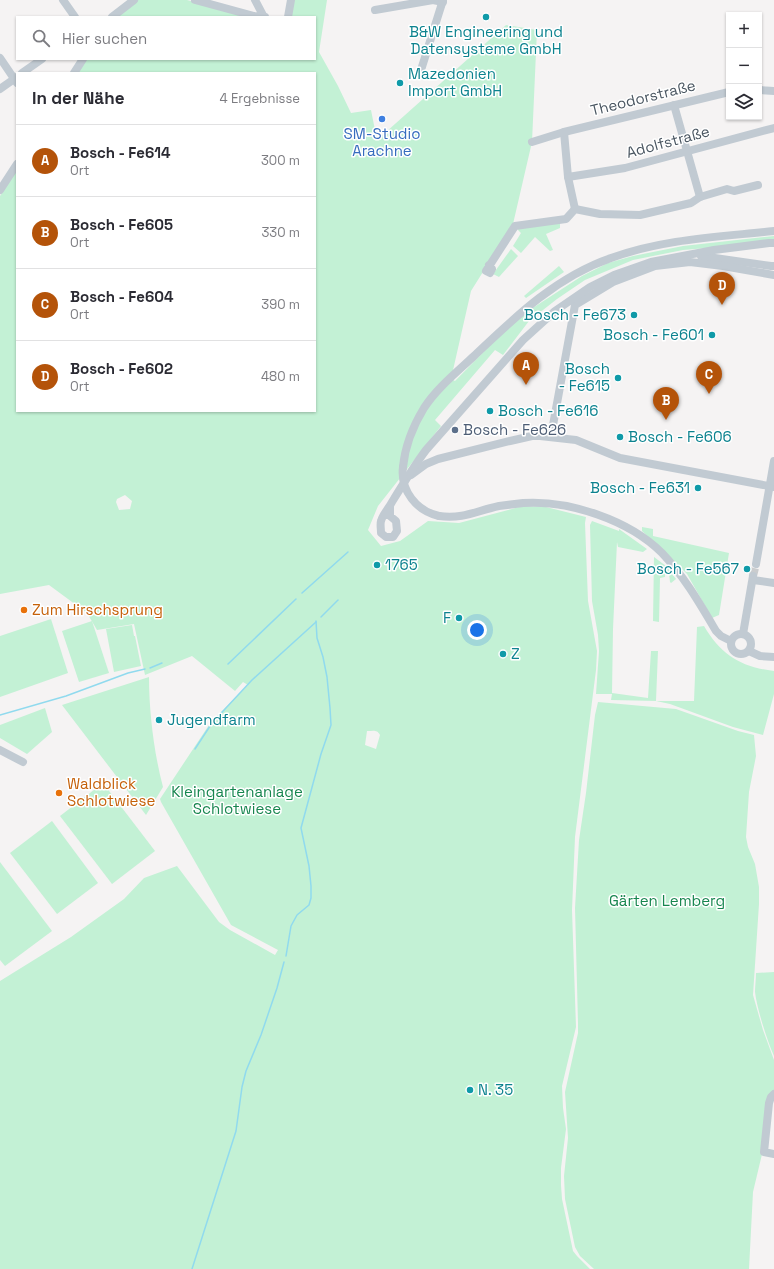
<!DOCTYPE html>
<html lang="de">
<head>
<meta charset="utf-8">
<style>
	body { margin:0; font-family:"Space Grotesk",sans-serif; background:#f2f2f3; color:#2b2b33 }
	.controls { position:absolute; right:12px; top:12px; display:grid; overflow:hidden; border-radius:0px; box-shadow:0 1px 3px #0004 }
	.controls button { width:36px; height:36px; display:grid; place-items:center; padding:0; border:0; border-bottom:1px solid #e1e1e2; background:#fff; color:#2b2b33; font:20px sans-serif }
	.you { position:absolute; left:477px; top:630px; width:14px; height:14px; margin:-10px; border:3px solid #fff; border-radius:50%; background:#1a73e8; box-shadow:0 0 0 6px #1a73e833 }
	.badge { display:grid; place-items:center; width:26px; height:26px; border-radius:50%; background:#b45309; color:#fff; font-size:13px; font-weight:700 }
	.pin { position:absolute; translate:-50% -33px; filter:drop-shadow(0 1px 2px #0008) }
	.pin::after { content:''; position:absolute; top:21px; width:14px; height:12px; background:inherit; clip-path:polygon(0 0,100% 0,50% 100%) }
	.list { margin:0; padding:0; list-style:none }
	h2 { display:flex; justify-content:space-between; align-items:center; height:52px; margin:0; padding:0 16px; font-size:17px }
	h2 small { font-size:13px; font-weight:400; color:#7c7c81 }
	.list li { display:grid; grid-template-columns:26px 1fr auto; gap:12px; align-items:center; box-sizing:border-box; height:72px; padding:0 16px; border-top:1px solid #e1e1e2 }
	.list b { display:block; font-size:15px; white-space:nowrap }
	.list p { margin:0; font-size:13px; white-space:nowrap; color:#7c7c81 }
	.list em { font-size:13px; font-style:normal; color:#7c7c81 }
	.icon { flex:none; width:22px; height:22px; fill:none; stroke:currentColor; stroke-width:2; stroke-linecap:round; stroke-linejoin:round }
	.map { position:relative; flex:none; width:774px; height:1269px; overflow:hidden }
	.search { position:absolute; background:#fff; box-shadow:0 1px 3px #0004; left:16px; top:16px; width:300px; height:44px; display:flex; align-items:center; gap:10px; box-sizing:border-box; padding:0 14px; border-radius:0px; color:#7c7c81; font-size:15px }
	.panel { position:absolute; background:#fff; box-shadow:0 1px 3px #0004; left:16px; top:72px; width:300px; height:340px; border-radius:0px }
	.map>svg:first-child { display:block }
</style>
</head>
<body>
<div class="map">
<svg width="774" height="1269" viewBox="0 0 774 1269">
	<rect width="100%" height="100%" fill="#f5f3f3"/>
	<g fill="#c3f1d5" fill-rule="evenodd">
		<path d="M137,0H187L251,17H115Z"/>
		<path d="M294,0H327L319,52L338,86L351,113L371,110L377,140L506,25L537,30L532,142L513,224L471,291L451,379L455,381L509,326L525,313L582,276L608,263L633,256L683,246L774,236V239L731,246L683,250L633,260L585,280L557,299L529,321L503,355L495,350L435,420L441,426L378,506L368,530L381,546L400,541L428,521L459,523L523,506L546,507L586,517L585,523L588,601L597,651L596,670L575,837L572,910L576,1027L562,1086L563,1108L566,1129L561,1168V1185L562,1199L573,1251L577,1256L590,1269H0V981L71,937L124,899L144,878L177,866L219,922L230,930L275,955L278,950L231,925L161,802L160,799L211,722L248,685L243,682L235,691L192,656L145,675L134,624L97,630L87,613L49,585L0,594V196L17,169V411H315V73H78L87,59H315V17H290ZM125,495L132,501L130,509L119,510L116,502L117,499ZM367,731C373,731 377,729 380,735L376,749L365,745Z"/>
		<path d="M560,222V228L546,234L553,250L550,251L535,237L521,253L513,246L521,233L518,230L519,227Z"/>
		<path d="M511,249L518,256L499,277L493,274Z"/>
		<path d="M559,266L564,272L526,298L524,296Z"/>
		<path d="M592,521L619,531V529L647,549L643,552L618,547L617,542L613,629L612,693L648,698L651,651H658L656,701H694L697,627L704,626C721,655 741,667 774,671V694L763,735L733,727L670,704L656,701L611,700L612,694H596L599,651L598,635L592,601L590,525Z"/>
		<path d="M642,527L653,529V536L729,553L719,615L712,618L687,574L664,551L642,531Z"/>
		<path d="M654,557L666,566L676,579L671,583L670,582L669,573L665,574V577L660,578L659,622L653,621Z"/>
		<path d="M51,619L68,673L0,697V636Z"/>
		<path d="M92,621L109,673L79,682L62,631Z"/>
		<path d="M132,625L134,636H135L141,666L114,672L106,629Z"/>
		<path d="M149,677C149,712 154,753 163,787L146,815L62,705Z"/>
		<path d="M598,702L676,709L738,731L754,735L756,756L749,792L746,837L748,847L755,864L759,887V904L753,995L763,1030L774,1060V1092L763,1150L753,1192L749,1269H594L580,1256L575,1247L565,1199L564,1176L568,1138L565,1092L578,1033V1023L575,908L579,840L586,793L595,715Z"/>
		<path d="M45,708L52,732L27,754L0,738V725Z"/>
		<path d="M103,783L155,851L112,884L60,816Z"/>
		<path d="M52,821L98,883L57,914L10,853Z"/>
		<path d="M0,862L52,931L5,966L0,960Z"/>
		<path d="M774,972V1056C767,1040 757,1009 755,992C755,986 756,979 756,973Z"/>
	</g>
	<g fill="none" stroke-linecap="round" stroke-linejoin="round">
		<g stroke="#90daee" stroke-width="1.5">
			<path d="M302,593L348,552"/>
			<path d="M321,617L338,600"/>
			<path d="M228,664L296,599"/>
			<path d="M150,668L162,663"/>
			<path d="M0,715L66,696L128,673L145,669"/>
			<path d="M195,749L212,723L252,680L316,622"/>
			<path d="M286,956L291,926L297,915L309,905L311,898V886L309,866L301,828L321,754L331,725L330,708L327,677L323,657L317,638L316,621"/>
			<path d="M192,1269L236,1131L242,1087L246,1071L261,1035L277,988L284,962"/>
		</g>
		<path stroke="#caccce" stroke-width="8" stroke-dasharray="8 4" stroke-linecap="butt" d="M753,576L756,564"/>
		<g stroke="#c1cad2" stroke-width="8">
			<path d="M63,0L75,17"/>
			<path d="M195,0L254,16L265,17"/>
			<path d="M255,0L264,17"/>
			<path d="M375,10L433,0L443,2"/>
			<path d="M112,17L134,0"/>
			<path d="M288,17L291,0"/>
			<path d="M0,58L17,83"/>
			<path d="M421,70L443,0"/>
			<path d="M22,73L42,59"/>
			<path d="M74,73L83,59"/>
			<path d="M0,89L17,77"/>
			<path d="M759,90L774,91"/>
			<path d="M674,105L700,197"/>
			<path d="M564,132L568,177L575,209"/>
			<path d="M532,142L564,132L729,92"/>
			<path d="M568,177L625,168L774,128"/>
			<path d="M0,190L17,164"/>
			<path d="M701,256L771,266H774"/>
			<path d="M489,265L492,269L490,273L486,271L515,226L566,219L575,209L600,214L640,215L691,203L700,197L727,189L734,191L758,185"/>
			<path d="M551,436L575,305L613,282L655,266L690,262L723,266L774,275"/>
			<path d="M403,467C405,446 413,426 424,408C437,388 457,372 474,356C515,317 556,277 611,258C663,239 719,237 774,231"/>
			<path d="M411,475L426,464L438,459L510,441L532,436H540L576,440L620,458L774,487"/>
			<path d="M390,506V516L396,521L397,531L393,537H386L381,533C381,529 380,524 381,521C383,514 389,508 392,502C403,484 414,466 426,450L523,340L555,311L590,287L614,275L651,262L714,250L769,243H774"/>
			<path d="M439,516C464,519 476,511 499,506C507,505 515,504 523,503C569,500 629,520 662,553C684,576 700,604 716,631L721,636L731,641"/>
			<path d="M756,564L774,461"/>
			<path d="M753,580L774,583"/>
			<circle cx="741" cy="644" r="10"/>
			<path d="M743,634L753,576"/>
			<path d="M749,651L760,656L774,657"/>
			<path d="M0,750L23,762"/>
			<path d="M774,1094L771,1097L769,1103L764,1152L774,1154"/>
		</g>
		<path stroke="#c1cad2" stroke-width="8" d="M403,467C400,491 417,511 439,516"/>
	</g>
	<g fill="#0f9aa8" stroke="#fff" stroke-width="1.5">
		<circle cx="486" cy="17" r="4"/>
		<circle cx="400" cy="83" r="4"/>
		<circle cx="634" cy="315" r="4"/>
		<circle cx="712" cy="335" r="4"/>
		<circle cx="618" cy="378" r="4"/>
		<circle cx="490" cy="411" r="4"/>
		<circle cx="620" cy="437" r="4"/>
		<circle cx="698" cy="488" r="4"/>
		<circle cx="377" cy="565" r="4"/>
		<circle cx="747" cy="569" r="4"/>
		<circle cx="459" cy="618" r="4"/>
		<circle cx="503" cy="654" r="4"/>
		<circle cx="159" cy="720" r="4"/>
		<circle cx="470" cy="1090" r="4"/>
	</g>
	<circle fill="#3f7fe0" stroke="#fff" stroke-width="1.5" cx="382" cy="119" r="4"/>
	<circle fill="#5c6f8a" stroke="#fff" stroke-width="1.5" cx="455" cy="430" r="4"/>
	<g fill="#e8710a" stroke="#fff" stroke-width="1.5">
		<circle cx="24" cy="610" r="4"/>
		<circle cx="59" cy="793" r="4"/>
	</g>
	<g text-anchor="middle" stroke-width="3" stroke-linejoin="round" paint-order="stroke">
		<g font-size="15" fill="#0d838f" stroke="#fff" text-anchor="start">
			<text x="486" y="37" text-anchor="middle">B&amp;W Engineering und<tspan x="486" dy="17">Datensysteme GmbH</tspan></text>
			<text x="408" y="79">Mazedonien<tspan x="408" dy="17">Import GmbH</tspan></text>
			<text x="626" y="320" text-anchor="end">Bosch - Fe673</text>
			<text x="704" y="340" text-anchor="end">Bosch - Fe601</text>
			<text x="610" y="374" text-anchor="end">Bosch<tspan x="610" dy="17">- Fe615</tspan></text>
			<text x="498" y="416">Bosch - Fe616</text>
			<text x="628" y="442">Bosch - Fe606</text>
			<text x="690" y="493" text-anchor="end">Bosch - Fe631</text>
			<text x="385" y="570">1765</text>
			<text x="739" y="574" text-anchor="end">Bosch - Fe567</text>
			<text x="451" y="623" text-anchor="end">F</text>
			<text x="511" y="659">Z</text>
			<text x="167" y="725">Jugendfarm</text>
			<text x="478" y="1095">N. 35</text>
		</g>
		<g font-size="15" fill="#4a5661" stroke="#fff">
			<text transform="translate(643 98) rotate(-14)" y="5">Theodorstraße</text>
			<text transform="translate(668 142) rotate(-15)" y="5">Adolfstraße</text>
		</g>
		<g font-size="15" fill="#366cbe" stroke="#fff">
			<text x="382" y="139">SM-Studio<tspan x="382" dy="17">Arachne</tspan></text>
		</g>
		<g font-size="15" fill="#4e5e75" stroke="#fff" text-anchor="start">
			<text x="463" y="435">Bosch - Fe626</text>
		</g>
		<g font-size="15" fill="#c56008" stroke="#fff" text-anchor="start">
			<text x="32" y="615">Zum Hirschsprung</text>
			<text x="67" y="789">Waldblick<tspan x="67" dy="17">Schlotwiese</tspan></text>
		</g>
		<g font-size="15" fill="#17864f" stroke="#fff">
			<text x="237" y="797">Kleingartenanlage<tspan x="237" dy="17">Schlotwiese</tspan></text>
			<text x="667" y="906">Gärten Lemberg</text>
		</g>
	</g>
</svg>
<div class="controls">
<button>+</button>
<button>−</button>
<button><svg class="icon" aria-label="layers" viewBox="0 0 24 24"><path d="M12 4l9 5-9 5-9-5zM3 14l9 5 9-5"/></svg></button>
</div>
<div class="you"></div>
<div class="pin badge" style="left:526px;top:385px">A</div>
<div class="pin badge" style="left:666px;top:420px">B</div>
<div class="pin badge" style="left:709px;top:394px">C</div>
<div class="pin badge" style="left:722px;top:305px">D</div>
<div class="search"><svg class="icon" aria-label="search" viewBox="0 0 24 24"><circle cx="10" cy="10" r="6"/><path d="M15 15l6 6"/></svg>Hier suchen</div>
<section class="panel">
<h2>In der Nähe<small>4 Ergebnisse</small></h2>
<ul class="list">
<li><span class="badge">A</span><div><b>Bosch - Fe614</b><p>Ort</p></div><em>300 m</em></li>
<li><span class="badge">B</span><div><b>Bosch - Fe605</b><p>Ort</p></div><em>330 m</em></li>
<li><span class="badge">C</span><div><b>Bosch - Fe604</b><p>Ort</p></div><em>390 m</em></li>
<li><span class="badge">D</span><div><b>Bosch - Fe602</b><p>Ort</p></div><em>480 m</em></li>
</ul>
</section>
</div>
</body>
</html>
